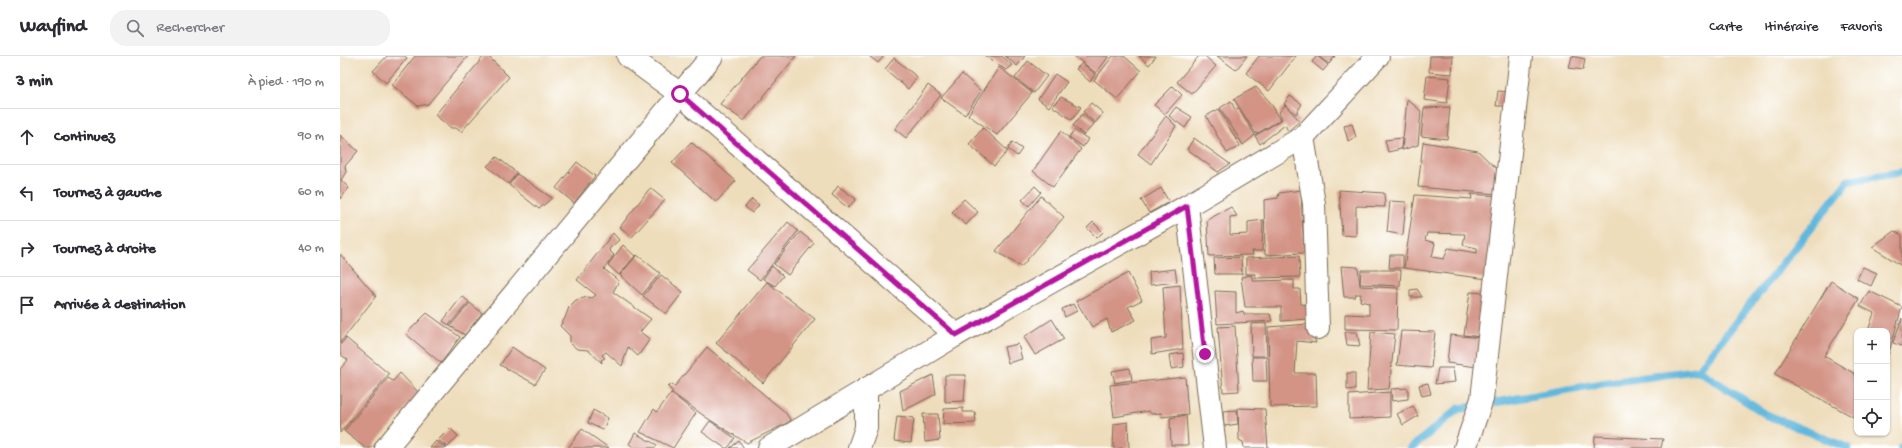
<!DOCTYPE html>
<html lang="fr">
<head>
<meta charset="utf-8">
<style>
	body { margin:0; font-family:"Gochi Hand",sans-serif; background:#f2f2f3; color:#2b2b33 }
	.controls { position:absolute; right:12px; bottom:12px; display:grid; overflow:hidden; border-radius:8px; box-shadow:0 1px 3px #0004 }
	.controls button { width:36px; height:36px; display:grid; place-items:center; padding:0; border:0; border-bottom:1px solid #e1e1e2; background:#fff; color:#2b2b33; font:20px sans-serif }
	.stop { position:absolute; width:12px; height:12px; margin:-9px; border:3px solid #b5179e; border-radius:50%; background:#fff }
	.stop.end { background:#b5179e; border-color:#fff; box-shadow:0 1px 4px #0008 }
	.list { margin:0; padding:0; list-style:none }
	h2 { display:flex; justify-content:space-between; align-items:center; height:52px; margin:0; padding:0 16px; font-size:17px }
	h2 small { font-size:13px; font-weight:400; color:#7c7c81 }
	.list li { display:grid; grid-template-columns:26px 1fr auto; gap:12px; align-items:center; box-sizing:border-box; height:56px; padding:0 16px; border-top:1px solid #e1e1e2 }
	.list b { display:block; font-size:15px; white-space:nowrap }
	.list em { font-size:13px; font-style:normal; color:#7c7c81 }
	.icon { flex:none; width:22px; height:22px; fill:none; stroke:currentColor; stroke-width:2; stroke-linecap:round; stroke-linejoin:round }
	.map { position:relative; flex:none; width:1562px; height:392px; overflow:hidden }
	header { display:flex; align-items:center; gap:24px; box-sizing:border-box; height:56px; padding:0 20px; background:#fff; border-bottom:1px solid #e1e1e2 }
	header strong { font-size:19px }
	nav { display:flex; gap:22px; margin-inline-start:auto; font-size:14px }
	.search { width:280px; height:36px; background:#f2f2f3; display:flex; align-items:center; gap:10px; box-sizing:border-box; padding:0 14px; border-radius:16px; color:#7c7c81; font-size:15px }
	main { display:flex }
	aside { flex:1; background:#fff }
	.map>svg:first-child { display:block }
</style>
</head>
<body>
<header>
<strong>Wayfind</strong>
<div class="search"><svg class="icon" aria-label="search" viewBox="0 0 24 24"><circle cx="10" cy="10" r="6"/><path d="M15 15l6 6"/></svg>Rechercher</div>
<nav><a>Carte</a><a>Itinéraire</a><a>Favoris</a></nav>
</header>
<main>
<aside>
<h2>3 min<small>À pied · 190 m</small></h2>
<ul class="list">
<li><svg class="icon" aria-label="ahead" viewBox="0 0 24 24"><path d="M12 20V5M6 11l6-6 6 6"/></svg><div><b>Continuez</b></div><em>90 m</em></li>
<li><svg class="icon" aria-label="left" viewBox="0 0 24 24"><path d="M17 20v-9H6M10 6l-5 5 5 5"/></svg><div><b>Tournez à gauche</b></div><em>60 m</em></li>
<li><svg class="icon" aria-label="right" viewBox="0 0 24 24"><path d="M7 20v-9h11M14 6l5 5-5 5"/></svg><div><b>Tournez à droite</b></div><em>40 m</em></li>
<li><svg class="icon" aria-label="arrive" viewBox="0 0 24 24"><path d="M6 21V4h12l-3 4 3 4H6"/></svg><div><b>Arrivée à destination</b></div></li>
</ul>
</aside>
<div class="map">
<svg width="1562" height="392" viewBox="0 0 1562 392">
	<rect width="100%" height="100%" fill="#fff"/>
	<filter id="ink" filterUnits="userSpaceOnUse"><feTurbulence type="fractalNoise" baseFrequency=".025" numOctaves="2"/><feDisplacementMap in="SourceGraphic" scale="8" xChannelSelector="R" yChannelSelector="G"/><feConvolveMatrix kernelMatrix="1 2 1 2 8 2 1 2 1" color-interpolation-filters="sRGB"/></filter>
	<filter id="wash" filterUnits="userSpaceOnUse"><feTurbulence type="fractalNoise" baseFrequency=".012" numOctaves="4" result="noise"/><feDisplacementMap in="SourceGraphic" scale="16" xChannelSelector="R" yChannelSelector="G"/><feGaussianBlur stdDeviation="0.9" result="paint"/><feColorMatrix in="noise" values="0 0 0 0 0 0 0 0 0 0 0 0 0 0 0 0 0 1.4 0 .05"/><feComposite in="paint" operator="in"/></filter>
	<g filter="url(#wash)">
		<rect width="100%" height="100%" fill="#edb"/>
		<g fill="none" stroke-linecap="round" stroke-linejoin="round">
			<g stroke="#61b7dd" stroke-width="8">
				<path d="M1358,314L1427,359L1508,392"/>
				<path d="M1071,392L1118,353L1265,327L1358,314L1508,125L1562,116"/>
				<path d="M1561,392H1562"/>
			</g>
		</g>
		<g id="blocks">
			<g fill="#d39385" fill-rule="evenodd">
				<path d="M47,0H65L67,2L46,27L33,15Z"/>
				<path d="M75,0H128L88,48L78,50L52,29Z"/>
				<path d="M144,0H148L169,21L121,76L116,72H111L95,59Z"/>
				<path d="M420,0H456L404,65L380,48Z"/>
				<path d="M529,0H544L538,7Z"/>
				<path d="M645,0H662L672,9L666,14Z"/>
				<path d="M665,0H685L677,10Z"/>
				<path d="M734,0H769L756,17Z"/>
				<path d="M773,0H784L801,15L777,43L754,24Z"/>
				<path d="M799,0H816L809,9Z"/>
				<path d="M859,0H865L876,10L852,38L837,26Z"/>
				<path d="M877,0H907L896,14Z"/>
				<path d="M919,0H956L929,35L906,17Z"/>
				<path d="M977,0L988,9L983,15L972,6Z"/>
				<path d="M978,0H995L989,8Z"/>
				<path d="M1090,0H1113L1112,18L1089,16Z"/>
				<path d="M1232,0L1245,3L1243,14L1229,12Z"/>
				<path d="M554,2L577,21L568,33L545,13Z"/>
				<path d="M688,5L707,20L694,37L675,22Z"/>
				<path d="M742,7L755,18L750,26L736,13Z"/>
				<path d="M659,11L692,37L657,79L628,59Z"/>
				<path d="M622,18L641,35L625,59L601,42Z"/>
				<path d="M715,18L727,26L709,51L698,43Z"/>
				<path d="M1087,20L1110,22L1107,47L1084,44Z"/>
				<path d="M588,29L601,39L566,82L555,73Z"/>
				<path d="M833,30L842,39L825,58L814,49Z"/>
				<path d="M916,31L930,46L941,64L916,78L894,43Z"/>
				<path d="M1158,35L1171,36L1170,50H1156Z"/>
				<path d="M950,40L962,48L956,58L944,48Z"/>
				<path d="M721,41L741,51L732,64L712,50Z"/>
				<path d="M1067,43L1081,55L1078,89L1062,94Z"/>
				<path d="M891,45L895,54L898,52L915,79L903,89L880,52Z"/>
				<path d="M751,47L763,57L755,67L743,56Z"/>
				<path d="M945,49L960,65L948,75L945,69L920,88L915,80L942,63L939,56Z"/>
				<path d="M836,51L852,61L845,72L829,60Z"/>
				<path d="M1110,51L1107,83L1081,80L1084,52Z"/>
				<path d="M879,53L900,90L887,97L866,60Z"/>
				<path d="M742,58L754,68L744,79L733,70Z"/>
				<path d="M826,60L836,70L811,108L798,98Z"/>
				<path d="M1012,68L1016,81L1008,85L1004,70Z"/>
				<path d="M643,72L668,95L654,110L629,88Z"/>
				<path d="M734,74L748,83L743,91L729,81Z"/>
				<path d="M721,75L741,93L713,131L693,115Z"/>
				<path d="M0,79L18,95L5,110L6,116L1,124L9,132L0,143Z"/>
				<path d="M854,82L890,108L878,116L847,93Z"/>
				<path d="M1062,82L1061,93L1048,96L1045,84Z"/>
				<path d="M351,86L396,125L376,146L332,107Z"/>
				<path d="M672,86L682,93L677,100L668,93Z"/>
				<path d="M1083,86L1138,95L1160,116L1156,138L1078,131Z"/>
				<path d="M157,101L177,117L168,128L147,110Z"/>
				<path d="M237,106L255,120L234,147L216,132Z"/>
				<path d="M177,118L212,142L199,153L169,129Z"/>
				<path d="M498,130L516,143L508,152L492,139Z"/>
				<path d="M695,130L701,136L689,150L682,144Z"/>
				<path d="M310,132L325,144L292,181L280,171Z"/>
				<path d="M821,132L829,146L809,157L801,144Z"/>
				<path d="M961,134L964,197L925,199L924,144L938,142L939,137Z"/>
				<path d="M999,134L1044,137L1045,151L1016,150V180L1002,179Z"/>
				<path d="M1131,138L1158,140L1147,223L1064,212L1075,139L1132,143ZM1087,177L1125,178L1123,189L1137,192V197L1108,192L1104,203L1092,201L1095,187L1085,184Z"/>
				<path d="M701,140L724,161L681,211L656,195Z"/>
				<path d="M412,143L419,149L412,157L405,151Z"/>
				<path d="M624,143L638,156L626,169L612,156Z"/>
				<path d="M1050,145L1066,146L1063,179L1047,176Z"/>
				<path d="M891,151L897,160L890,161V179L908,178V166L923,164L922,195H912L913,199L869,200L867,164Z"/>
				<path d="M448,166L458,175L420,224L407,214Z"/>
				<path d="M753,166L763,176L757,182L747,172Z"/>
				<path d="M1554,175L1562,179V210L1532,191Z"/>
				<path d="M460,176L474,187L448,219L434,208Z"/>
				<path d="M273,177L279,184L270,192L269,194L274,199L264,213L279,225L273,236L311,263L300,276L310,283L298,300L288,291L282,310L266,296L262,299L265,302L261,304L262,307L248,294L237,293L230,287V280L220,270L225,262L229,251L236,244L248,241L252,242L256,239L237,224Z"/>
				<path d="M283,189L295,200L279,219L268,209Z"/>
				<path d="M0,198L36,240L0,287Z"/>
				<path d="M297,199L320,217L302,239L280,219Z"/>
				<path d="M1050,199H1063V212H1049Z"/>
				<path d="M959,200L960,221L916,222L915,218H906V202Z"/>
				<path d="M901,201L902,218H875L874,202Z"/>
				<path d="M432,210L443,220L435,230L423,223Z"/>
				<path d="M1001,210L1018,211L1020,230L1058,232L1057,274L1005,273V258L1029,259V247L1020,245L1021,238H1016L1015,241H1004Z"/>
				<path d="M1523,211L1537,217L1531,230L1517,223Z"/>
				<path d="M835,213L837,226L810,229L809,216Z"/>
				<path d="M1021,214H1061L1060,230L1020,228Z"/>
				<path d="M788,217L802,244L788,251L796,264L771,276L767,263L752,271L736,245Z"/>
				<path d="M321,219L343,236L326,258L303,240Z"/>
				<path d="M911,219L913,225L954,224V233H960L961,248L967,249V263L941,265V251H905L901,221Z"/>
				<path d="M1491,225L1519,243L1484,300L1517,319V363L1435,318Z"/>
				<path d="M427,226L475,263L423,327L376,287Z"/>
				<path d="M840,229L843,293L812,298L811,284L826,282L823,231Z"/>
				<path d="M1077,233L1082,241H1070V234Z"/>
				<path d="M875,235L896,236V257L903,255L904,258H930L932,265L877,268Z"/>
				<path d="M1529,235L1562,251L1547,303V275H1528L1534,257L1520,250Z"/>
				<path d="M1130,236L1145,237L1141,281L1124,279Z"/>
				<path d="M122,240L129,246L109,269L103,265Z"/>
				<path d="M130,247L142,257L125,279L110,270Z"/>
				<path d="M733,248L737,255L725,261L722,253Z"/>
				<path d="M87,257L120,281L101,307L66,278Z"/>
				<path d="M1562,262V290L1553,287Z"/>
				<path d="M712,263L724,283L695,299L684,281Z"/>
				<path d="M926,267L927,300H912L911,268Z"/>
				<path d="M969,268L976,287L957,285L955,317H976L977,350L930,351L928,271Z"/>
				<path d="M895,270L899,335L883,336L878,271Z"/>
				<path d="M1061,275L1095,276L1091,312L1057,309Z"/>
				<path d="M1005,276H1017L1020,290L1007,289Z"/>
				<path d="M1031,276L1055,278L1049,333L1027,334Z"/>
				<path d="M1110,279L1143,282L1137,311L1107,307Z"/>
				<path d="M6,282L49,318L0,377V313L8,304L0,298V289Z"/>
				<path d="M678,288L682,303L668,307L664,291Z"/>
				<path d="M172,291L205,314L195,328L160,309Z"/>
				<path d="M367,291L445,356L451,365L407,387L367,362L332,337V335L328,331L332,328L335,330Z"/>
				<path d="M843,297L844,311L831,313L829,299Z"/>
				<path d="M912,301H926L927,325H913Z"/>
				<path d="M790,312L792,324L775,327L772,315Z"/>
				<path d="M1098,312H1113L1115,326L1095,328Z"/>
				<path d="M60,317L79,337L32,392H25L4,375L48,322L53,325Z"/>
				<path d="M1007,317H1015V333L1007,334Z"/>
				<path d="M593,319L596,338L563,355L560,335Z"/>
				<path d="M605,319H626L624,345L605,346Z"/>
				<path d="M845,321L848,358L822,361L821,357L811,358L809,355L774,361L770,329Z"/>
				<path d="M1088,327L1091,338L1082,340L1079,329Z"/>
				<path d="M1068,332V343L1052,345L1051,333Z"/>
				<path d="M1050,336V361L1009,363V339Z"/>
				<path d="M331,337L356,357L333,392L300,376L314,353L317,356Z"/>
				<path d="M1073,350L1078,360L1063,369L1057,358Z"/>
				<path d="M623,352V356H635L636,367L603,368L604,353Z"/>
				<path d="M898,352L925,353L928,392H904L903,386L899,384Z"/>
				<path d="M253,354L268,362L263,374L248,367Z"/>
				<path d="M897,354L898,368L884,370L883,355Z"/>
				<path d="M583,358H598L600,384L585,386Z"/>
				<path d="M846,359L848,389H831L830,362Z"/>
				<path d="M557,360L574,362L571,387L554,385Z"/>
				<path d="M370,365L395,382L388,392H385L362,376Z"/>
				<path d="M788,366L789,392H773L774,368Z"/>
				<path d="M110,372L118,380L108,391L98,384Z"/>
				<path d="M242,373L269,392H228Z"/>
				<path d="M295,377L317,389L315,392H295L289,388Z"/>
				<path d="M1255,380L1323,383L1321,392H1254Z"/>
				<path d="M96,385L107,392H90Z"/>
				<path d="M399,385L404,392H390Z"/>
			</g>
		</g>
	</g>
	<g filter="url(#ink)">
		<use href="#blocks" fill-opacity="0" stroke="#7a6955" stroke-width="1"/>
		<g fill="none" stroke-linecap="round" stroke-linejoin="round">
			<defs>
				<g id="minor">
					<path d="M288,0L340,38L616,279"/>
					<path d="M963,81L974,148L978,272"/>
					<path d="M847,150L875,392"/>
					<path d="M46,392L372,0"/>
					<path d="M429,392L616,279L847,150L963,81L1038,0"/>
					<path d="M519,392L526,372V333"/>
					<path d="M1125,392L1142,343L1181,0"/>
				</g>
			</defs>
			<use href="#minor" stroke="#7a6955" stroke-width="24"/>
			<use href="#minor" stroke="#fff" stroke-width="22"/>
		</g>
	</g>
	<g fill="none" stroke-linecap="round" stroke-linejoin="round" filter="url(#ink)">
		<path stroke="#b5179e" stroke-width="5" d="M340,38L616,279L847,150L865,298"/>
	</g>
</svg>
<div class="controls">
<button>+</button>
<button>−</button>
<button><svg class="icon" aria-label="locate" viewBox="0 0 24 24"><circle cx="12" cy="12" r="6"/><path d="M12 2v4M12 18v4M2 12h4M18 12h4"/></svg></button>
</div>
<div class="stop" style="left:340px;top:38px"></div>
<div class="stop end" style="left:865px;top:298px"></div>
</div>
</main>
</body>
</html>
